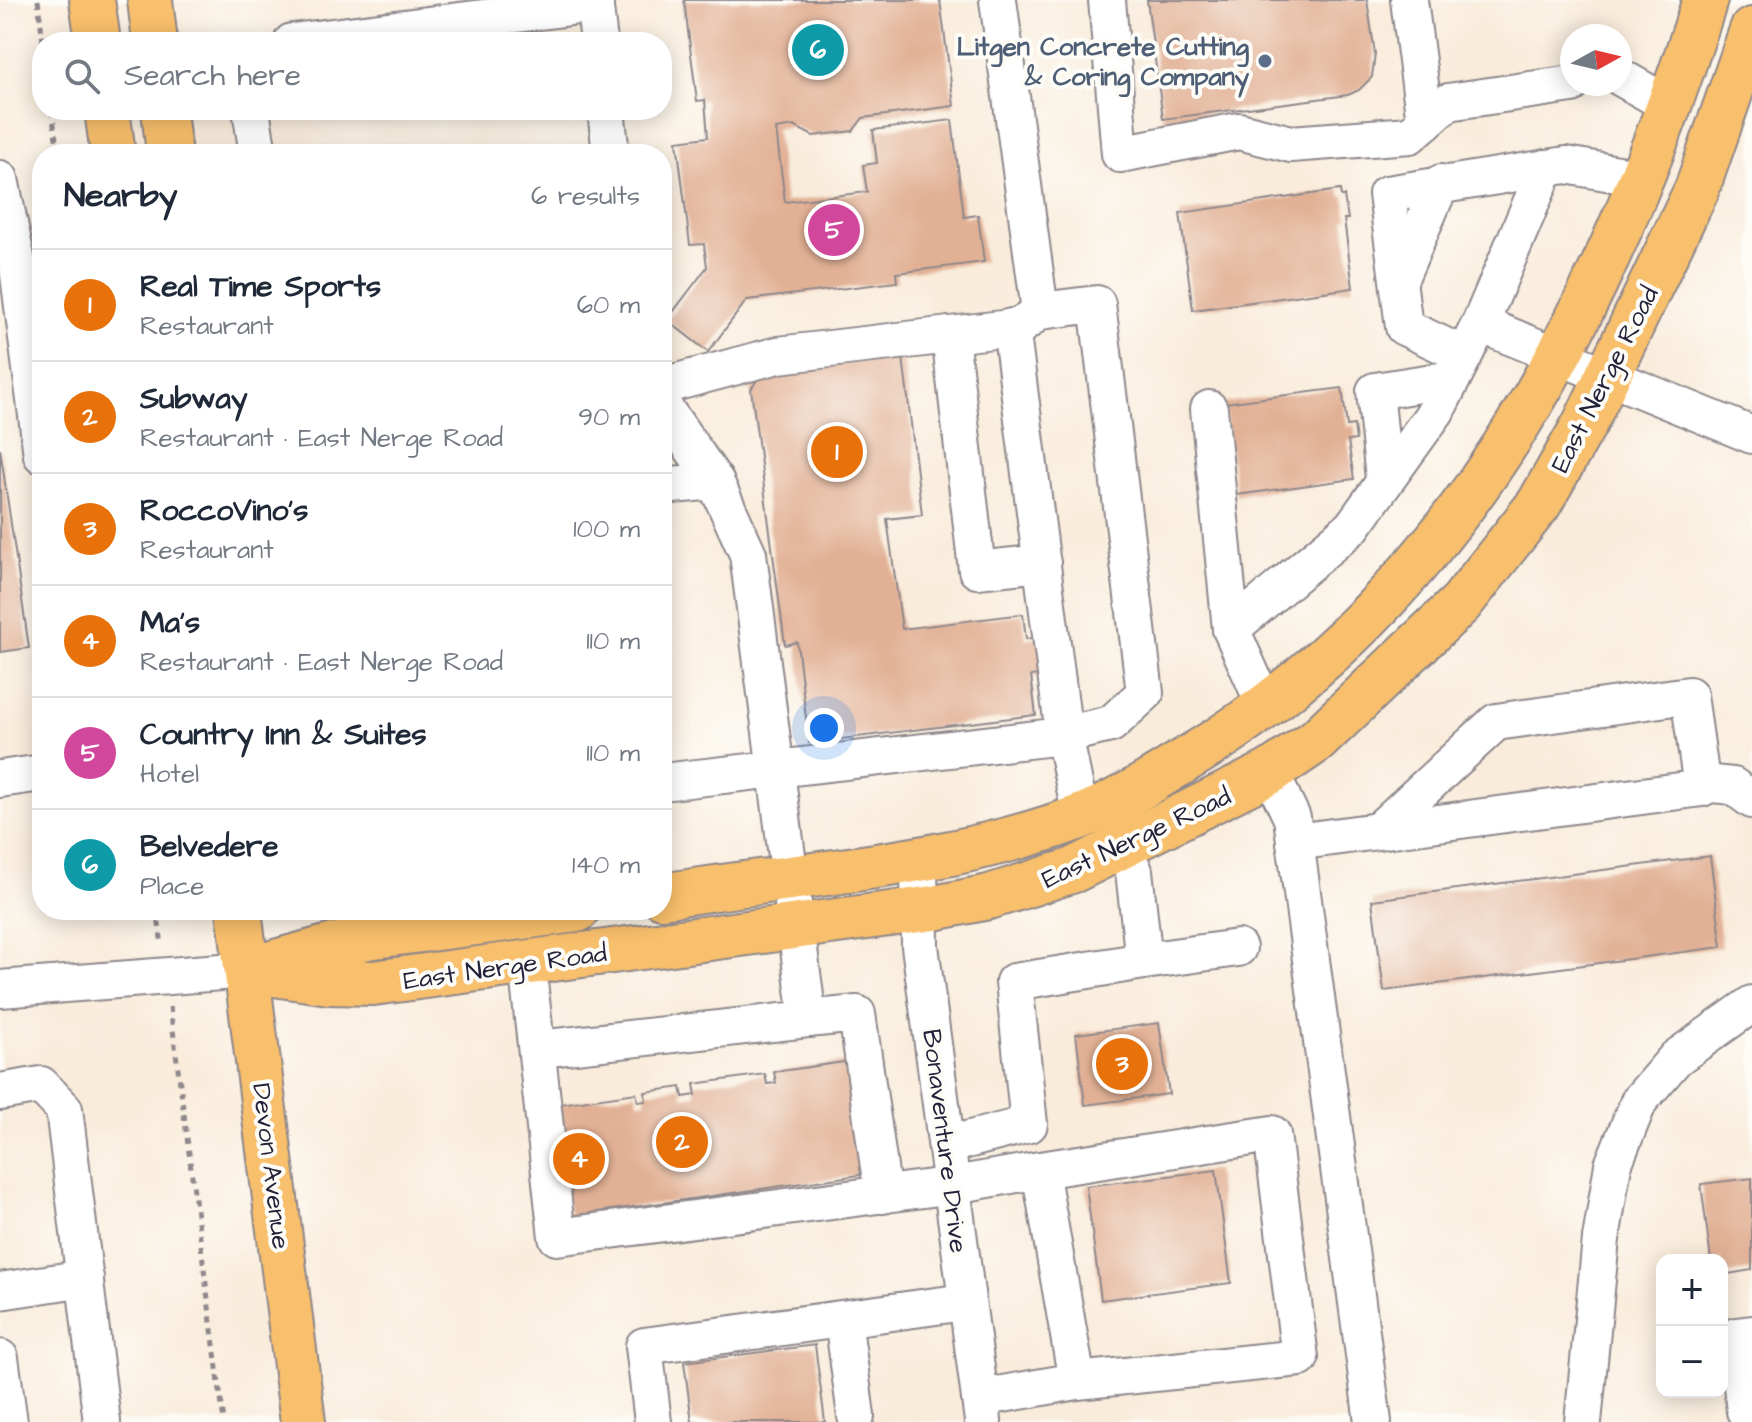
<!DOCTYPE html>
<html lang="en">
<head>
<meta charset="utf-8">
<style>
	body { margin:0; font-family:"Architects Daughter",sans-serif; background:#f6f6f7; color:#1f2937 }
	.controls { position:absolute; right:24px; bottom:24px; display:grid; overflow:hidden; border-radius:16px; box-shadow:0 4px 20px #0003 }
	.controls button { width:72px; height:72px; display:grid; place-items:center; padding:0; border:0; border-bottom:2px solid #e0e1e3; background:#fff; color:#1f2937; font:40px sans-serif }
	.compass { position:absolute; left:1560px; top:24px; width:72px; height:72px; border-radius:50%; background:#fff; box-shadow:0 4px 20px #0003; rotate:82deg }
	.you { position:absolute; left:824px; top:728px; width:28px; height:28px; margin:-20px; border:6px solid #fff; border-radius:50%; background:#1a73e8; box-shadow:0 0 0 12px #1a73e833 }
	.badge { display:grid; place-items:center; width:52px; height:52px; border-radius:50%; background:#111827; color:#fff; font-size:26px; font-weight:700 }
	.pin { position:absolute; translate:-50% -50%; border:4px solid #fff; box-shadow:0 2px 8px #0006 }
	.list { margin:0; padding:0; list-style:none }
	h2 { display:flex; justify-content:space-between; align-items:center; height:104px; margin:0; padding:0 32px; font-size:34px }
	h2 small { font-size:26px; font-weight:400; color:#747a83 }
	.list li { display:grid; grid-template-columns:52px 1fr auto; gap:24px; align-items:center; box-sizing:border-box; height:112px; padding:0 32px; border-top:2px solid #e0e1e3 }
	.list b { display:block; font-size:30px; white-space:nowrap }
	.list p { margin:0; font-size:26px; white-space:nowrap; color:#747a83 }
	.list em { font-size:26px; font-style:normal; color:#747a83 }
	.icon { flex:none; width:44px; height:44px; fill:none; stroke:currentColor; stroke-width:2; stroke-linecap:round; stroke-linejoin:round }
	.map { position:relative; flex:none; width:1752px; height:1422px; overflow:hidden }
	.search { position:absolute; background:#fff; box-shadow:0 4px 20px #0003; left:32px; top:32px; width:640px; height:88px; display:flex; align-items:center; gap:20px; box-sizing:border-box; padding:0 28px; border-radius:32px; color:#747a83; font-size:30px }
	.panel { position:absolute; background:#fff; box-shadow:0 4px 20px #0003; left:32px; top:144px; width:640px; height:776px; border-radius:32px }
	.map>svg:first-child { display:block }
</style>
</head>
<body>
<div class="map">
<svg width="1752" height="1422" viewBox="0 0 1752 1422">
	<rect width="100%" height="100%" fill="#fdfcf7"/>
	<filter id="ink" filterUnits="userSpaceOnUse"><feTurbulence type="fractalNoise" baseFrequency=".0125" numOctaves="2"/><feDisplacementMap in="SourceGraphic" scale="16" xChannelSelector="R" yChannelSelector="G"/><feConvolveMatrix kernelMatrix="1 2 1 2 8 2 1 2 1" color-interpolation-filters="sRGB"/></filter>
	<filter id="wash" filterUnits="userSpaceOnUse"><feTurbulence type="fractalNoise" baseFrequency=".006" numOctaves="4" result="noise"/><feDisplacementMap in="SourceGraphic" scale="32" xChannelSelector="R" yChannelSelector="G"/><feGaussianBlur stdDeviation="1.8" result="paint"/><feColorMatrix in="noise" values="0 0 0 0 0 0 0 0 0 0 0 0 0 0 0 0 0 1.4 0 .05"/><feComposite in="paint" operator="in"/></filter>
	<g filter="url(#wash)">
		<rect width="100%" height="100%" fill="#f9ecdb"/>
		<g id="blocks">
			<g fill="#e2b195">
				<path d="M684,0H940L954,106L863,118L853,131L813,136L794,126L776,129L785,202L867,192L863,165L877,163L873,130L952,120L964,217L978,215L984,262L896,273L897,282L747,300L708,352L667,320L707,267L704,244L690,245L677,141L708,137L705,100L697,101Z"/>
				<path d="M1147,0H1367L1375,54L1372,77L1359,90L1348,95L1163,119Z"/>
				<path d="M1340,190L1341,196H1344L1348,219H1344L1353,288L1193,310L1180,213Z"/>
				<path d="M903,357L922,515L887,519L902,629L1023,614L1026,639L1041,637L1046,674L1031,676L1036,715L809,743L797,642L785,645L751,389L760,376Z"/>
				<path d="M1342,388L1347,426L1354,425L1356,440L1348,441L1354,479L1236,495L1224,403Z"/>
				<path d="M0,448L29,648L0,652Z"/>
				<path d="M1710,856L1722,947L1384,991L1372,900Z"/>
				<path d="M1159,1023L1169,1094L1085,1105L1076,1034Z"/>
				<path d="M851,1061L867,1174L569,1216L553,1105L636,1093L638,1102L646,1101L645,1092L681,1087L683,1097L696,1095L694,1084L765,1074L767,1084L776,1083L774,1072Z"/>
				<path d="M1216,1170L1231,1283L1101,1300L1086,1186Z"/>
				<path d="M1752,1178V1270L1722,1275V1260H1711L1701,1184Z"/>
				<path d="M815,1345L825,1422H692L684,1362Z"/>
			</g>
		</g>
	</g>
	<g filter="url(#ink)">
		<use href="#blocks" fill-opacity="0" stroke="#8e878b" stroke-width="2"/>
		<g fill="none" stroke-linecap="round" stroke-linejoin="round">
			<defs>
				<g id="minor">
					<path d="M594,0L599,42"/>
					<path d="M1107,0L1120,154L1239,131L1291,144L1410,135L1448,102L1572,84"/>
					<path d="M1409,0L1425,122"/>
					<path d="M292,42L595,4"/>
					<path d="M1620,77L1671,106"/>
					<path d="M251,110L258,154"/>
					<path d="M606,110L611,154"/>
					<path d="M0,179L18,267L42,455"/>
					<path d="M1399,280L1441,183"/>
					<path d="M1480,324L1752,435"/>
					<path d="M1011,327L1064,735L1081,817"/>
					<path d="M950,335L977,570L1042,563"/>
					<path d="M1464,355L1404,327L1387,194L1566,165L1641,178"/>
					<path d="M662,386L778,355L1019,327L1040,311L998,0"/>
					<path d="M1209,409L1231,629"/>
					<path d="M1384,479L1375,391L1452,379"/>
					<path d="M662,486L715,481"/>
					<path d="M1266,708L1231,629L1352,527L1436,411L1480,324L1546,168"/>
					<path d="M1270,772L1292,818L1373,1422"/>
					<path d="M0,779L42,773"/>
					<path d="M662,782L1054,737L1111,724L1145,693L1097,304L1040,311"/>
					<path d="M1702,783L1733,786L1752,800"/>
					<path d="M1295,842L1702,788L1689,695L1496,722L1378,831"/>
					<path d="M919,859L920,946L983,1421"/>
					<path d="M1144,961L1238,948"/>
					<path d="M527,963L557,1237L954,1185L1040,1170L1077,1381L980,1398"/>
					<path d="M0,989L247,970"/>
					<path d="M808,1019L857,1014L883,1195"/>
					<path d="M539,1049L808,1019L748,554L715,481L662,405"/>
					<path d="M0,1092L41,1085L64,1109L102,1422"/>
					<path d="M947,1145L1029,1124L1014,982L1144,961L1134,871L1123,848"/>
					<path d="M1040,1170L1272,1134L1300,1358L1077,1381"/>
					<path d="M0,1291L85,1278"/>
					<path d="M843,1319L856,1416"/>
					<path d="M1752,1334L1736,1336L1745,1411L1752,1413"/>
					<path d="M0,1358L9,1422"/>
					<path d="M653,1422L644,1346L965,1302"/>
					<path d="M1583,1422L1601,1239L1613,1165L1639,1101L1676,1058L1752,1004"/>
				</g>
				<g id="major">
					<path d="M92,0L98,42"/>
					<path d="M150,0L155,42"/>
					<path d="M107,110L113,154"/>
					<path d="M164,110L169,154"/>
					<path d="M662,896C801,873 947,867 1080,817C1120,802 1156,778 1192,756C1467,590 1611,297 1705,0"/>
					<path d="M239,910L303,1422"/>
					<path d="M261,966L367,937L577,910"/>
					<path d="M247,970L329,982L373,983L934,908L989,897L1074,870L1270,772L1316,741L1461,603L1539,504L1585,423L1697,189L1752,30"/>
				</g>
			</defs>
			<use href="#minor" stroke="#8e878b" stroke-width="40"/>
			<use href="#major" stroke="#8e878b" stroke-width="48"/>
			<g stroke="#8e878b" stroke-width="5" stroke-dasharray="6 6" stroke-linecap="butt">
				<path d="M38,0L43,42"/>
				<path d="M52,110L58,154"/>
				<path d="M157,910L162,945"/>
				<path d="M170,1007L224,1422"/>
			</g>
			<use href="#minor" stroke="#fff" stroke-width="36"/>
			<use href="#major" stroke="#f8bf6c" stroke-width="44"/>
		</g>
	</g>
	<circle fill="#5c6f8a" stroke="#fdfcf7" stroke-width="3" cx="1265" cy="61" r="8"/>
	<g text-anchor="middle" stroke-width="8" stroke-linejoin="round" paint-order="stroke">
		<g font-size="26" font-weight="bold" fill="#4e5e75" stroke="#fdfcf7" text-anchor="end">
			<text x="1249" y="55">Litgen Concrete Cutting<tspan x="1249" dy="30">&amp; Coring Company</tspan></text>
		</g>
		<g font-size="26" fill="#22223b" stroke="#fdfcf7">
			<text transform="translate(1604 379) rotate(-63)" y="9">East Nerge Road</text>
			<text transform="translate(1136 837) rotate(-25)" y="9">East Nerge Road</text>
			<text transform="translate(505 966) rotate(-8)" y="9">East Nerge Road</text>
			<text transform="translate(946 1141) rotate(83)" y="9">Bonaventure Drive</text>
			<text transform="translate(272 1166) rotate(83)" y="9">Devon Avenue</text>
		</g>
	</g>
</svg>
<div class="controls">
<button>+</button>
<button>−</button>
</div>
<svg class="compass" viewBox="-18 -18 36 36"><path d="M0-13l5 13h-10z" fill="#e53935"/><path d="M0 13l5-13h-10z" fill="#747a83"/></svg>
<div class="you"></div>
<div class="pin badge" style="left:837px;top:452px;background:#e8710a">1</div>
<div class="pin badge" style="left:682px;top:1142px;background:#e8710a">2</div>
<div class="pin badge" style="left:1122px;top:1064px;background:#e8710a">3</div>
<div class="pin badge" style="left:579px;top:1159px;background:#e8710a">4</div>
<div class="pin badge" style="left:834px;top:230px;background:#d1479c">5</div>
<div class="pin badge" style="left:818px;top:50px;background:#0f9aa8">6</div>
<div class="search"><svg class="icon" aria-label="search" viewBox="0 0 24 24"><circle cx="10" cy="10" r="6"/><path d="M15 15l6 6"/></svg>Search here</div>
<section class="panel">
<h2>Nearby<small>6 results</small></h2>
<ul class="list">
<li><span class="badge" style="background:#e8710a">1</span><div><b>Real Time Sports</b><p>Restaurant</p></div><em>60 m</em></li>
<li><span class="badge" style="background:#e8710a">2</span><div><b>Subway</b><p>Restaurant · East Nerge Road</p></div><em>90 m</em></li>
<li><span class="badge" style="background:#e8710a">3</span><div><b>RoccoVino's</b><p>Restaurant</p></div><em>100 m</em></li>
<li><span class="badge" style="background:#e8710a">4</span><div><b>Ma's</b><p>Restaurant · East Nerge Road</p></div><em>110 m</em></li>
<li><span class="badge" style="background:#d1479c">5</span><div><b>Country Inn &amp; Suites</b><p>Hotel</p></div><em>110 m</em></li>
<li><span class="badge" style="background:#0f9aa8">6</span><div><b>Belvedere</b><p>Place</p></div><em>140 m</em></li>
</ul>
</section>
</div>
</body>
</html>
